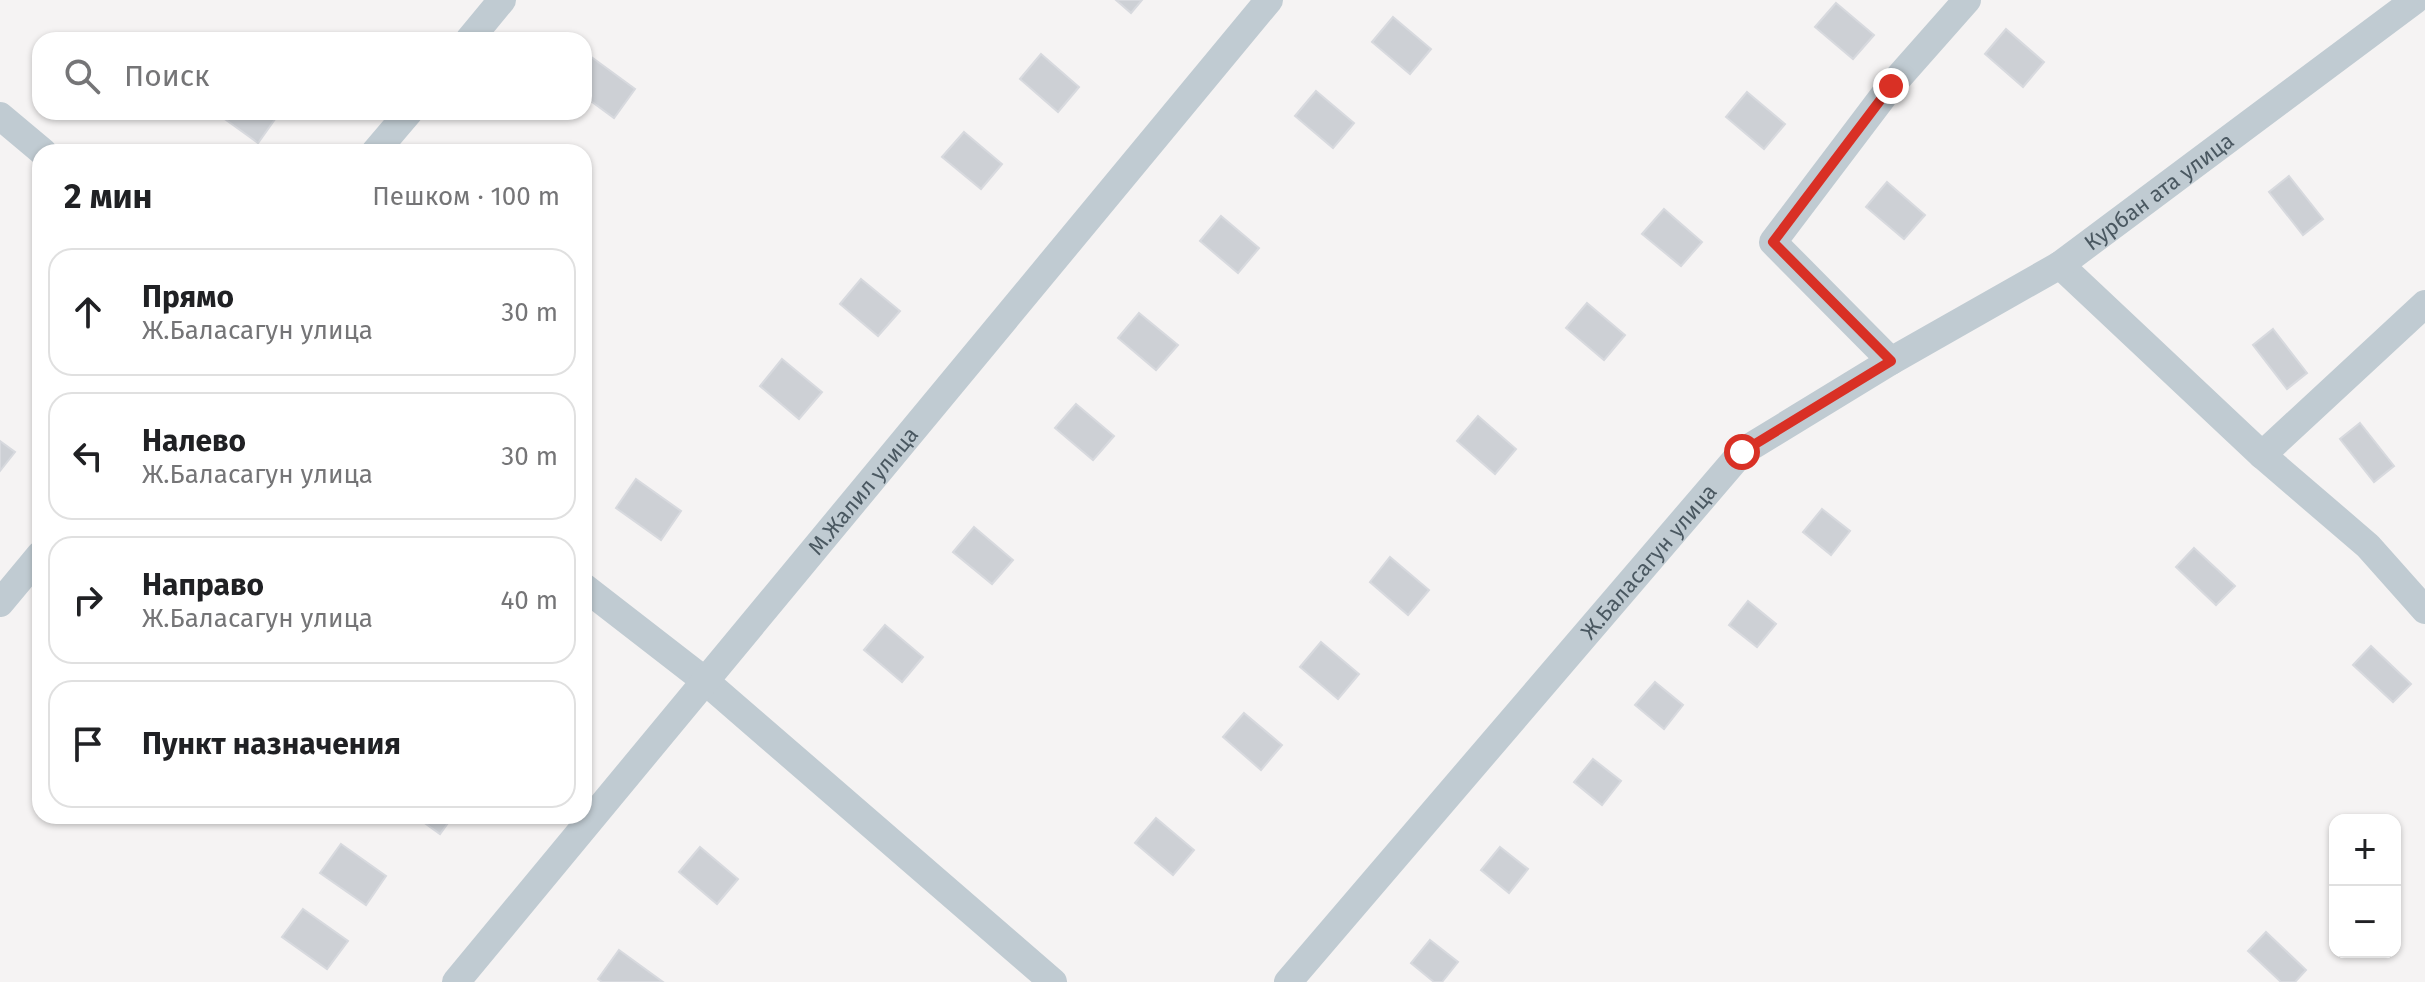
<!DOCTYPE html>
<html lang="ru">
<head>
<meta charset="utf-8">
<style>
	body { margin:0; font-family:"Fira Sans",sans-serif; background:#f6f6f6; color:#202124 }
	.controls { position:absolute; right:24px; bottom:24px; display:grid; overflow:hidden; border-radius:16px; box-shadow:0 2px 6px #0004 }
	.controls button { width:72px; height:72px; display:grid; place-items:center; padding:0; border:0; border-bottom:2px solid #e0e0e0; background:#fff; color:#202124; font:40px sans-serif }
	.stop { position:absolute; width:24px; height:24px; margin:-18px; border:6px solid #d93025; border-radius:50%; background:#fff }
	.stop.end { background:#d93025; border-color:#fff; box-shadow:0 2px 8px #0008 }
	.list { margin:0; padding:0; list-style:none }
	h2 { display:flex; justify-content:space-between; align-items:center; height:104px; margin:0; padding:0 32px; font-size:34px }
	h2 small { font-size:26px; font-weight:400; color:#757577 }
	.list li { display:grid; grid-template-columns:52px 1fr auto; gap:24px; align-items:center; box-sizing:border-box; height:128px; margin:0 16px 16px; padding:0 16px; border:2px solid #e0e0e0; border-radius:24px }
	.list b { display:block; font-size:30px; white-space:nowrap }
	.list p { margin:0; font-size:26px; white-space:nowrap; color:#757577 }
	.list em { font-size:26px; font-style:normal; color:#757577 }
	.icon { flex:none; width:44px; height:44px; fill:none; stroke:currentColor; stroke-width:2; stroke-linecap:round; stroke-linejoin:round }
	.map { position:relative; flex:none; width:2425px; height:982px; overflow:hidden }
	.search { position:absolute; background:#fff; box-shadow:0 2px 6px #0004; left:32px; top:32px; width:560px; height:88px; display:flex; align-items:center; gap:20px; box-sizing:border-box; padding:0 28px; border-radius:24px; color:#757577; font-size:30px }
	.panel { position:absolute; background:#fff; box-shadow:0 2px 6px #0004; left:32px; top:144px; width:560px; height:680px; border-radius:24px }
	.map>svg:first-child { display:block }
</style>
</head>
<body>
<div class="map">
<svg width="2425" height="982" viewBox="0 0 2425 982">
	<rect width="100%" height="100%" fill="#f5f3f3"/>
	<g fill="#cdd0d5" stroke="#d7d9de" stroke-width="2">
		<path d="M1116,0H1142L1131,13Z"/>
		<path d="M1836,3L1874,35L1853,59L1815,27Z"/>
		<path d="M1393,17L1431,49L1410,74L1372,42Z"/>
		<path d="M2006,29L2044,62L2023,87L1985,54Z"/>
		<path d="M1041,54L1079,87L1058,112L1020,79Z"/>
		<path d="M590,56L635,89L614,118L584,96V64Z"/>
		<path d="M1316,91L1354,123L1333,148L1295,116Z"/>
		<path d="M1747,92L1785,124L1764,149L1726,117Z"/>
		<path d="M215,112H274L278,115L258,143Z"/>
		<path d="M964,132L1002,164L981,189L942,157Z"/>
		<path d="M2289,176L2323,219L2303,235L2269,192Z"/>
		<path d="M1887,182L1925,215L1904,239L1866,207Z"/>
		<path d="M1664,209L1702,242L1681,266L1642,234Z"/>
		<path d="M1221,216L1259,248L1238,273L1200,241Z"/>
		<path d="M861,279L900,311L878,336L840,304Z"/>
		<path d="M1587,303L1625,335L1604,360L1566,328Z"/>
		<path d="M1139,313L1178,345L1156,370L1118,338Z"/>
		<path d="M2273,329L2307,373L2287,389L2253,345Z"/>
		<path d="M782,359L822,392L799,419L760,386Z"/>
		<path d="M1076,404L1114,436L1093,460L1055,428Z"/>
		<path d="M1478,416L1516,449L1495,474L1457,441Z"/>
		<path d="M2360,423L2394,466L2374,482L2340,439Z"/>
		<path d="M0,441L15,452L0,471Z"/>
		<path d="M636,479L681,511L661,540L616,508Z"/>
		<path d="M1822,509L1850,531L1831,555L1803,532Z"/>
		<path d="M974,527L1013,560L992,584L953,552Z"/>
		<path d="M2194,548L2235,586L2216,605L2176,567Z"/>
		<path d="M1390,557L1429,590L1408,615L1370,582Z"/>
		<path d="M1748,601L1776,624L1757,647L1729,625Z"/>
		<path d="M885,625L923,657L902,682L864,650Z"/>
		<path d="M1321,642L1359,674L1338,699L1300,667Z"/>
		<path d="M2371,646L2411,684L2393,702L2353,665Z"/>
		<path d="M1655,682L1683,705L1664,729L1635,705Z"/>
		<path d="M1244,713L1282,745L1261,770L1223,737Z"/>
		<path d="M1593,759L1621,781L1602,805L1574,782Z"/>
		<path d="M415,816H453L440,834Z"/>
		<path d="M1156,818L1194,850L1173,875L1135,843Z"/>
		<path d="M341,844L386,876L366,905L320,873Z"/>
		<path d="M700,847L738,879L717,904L679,872Z"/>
		<path d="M1500,847L1528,869L1509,893L1481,870Z"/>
		<path d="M303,909L348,941L327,969L282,937Z"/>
		<path d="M2266,932L2306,970L2295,982H2281L2248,951Z"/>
		<path d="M1430,940L1458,962L1442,982H1434L1411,963Z"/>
		<path d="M619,950L663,982H602L598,979Z"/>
	</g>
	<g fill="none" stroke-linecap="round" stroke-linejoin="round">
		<g stroke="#c0cbd2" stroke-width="28">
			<path d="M469,40L502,0"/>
			<path d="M0,116L43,152"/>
			<path d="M375,152L409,112"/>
			<path d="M2060,265L2262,455"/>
			<path d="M2425,304L2262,455L2368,546L2425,610"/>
			<path d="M1891,361L1773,242L1891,86L1967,0"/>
			<path d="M584,587L704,680L1053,982"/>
			<path d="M0,603L40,555"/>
			<path id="s1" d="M456,982L1269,0"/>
			<path id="s2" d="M1288,982L1742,452L1891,361L2060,265L2415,0"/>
		</g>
	</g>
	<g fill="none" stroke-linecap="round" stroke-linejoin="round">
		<path stroke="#d93025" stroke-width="10" d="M1742,452L1891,361L1773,242L1891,86"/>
	</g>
	<g text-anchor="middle" stroke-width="6" stroke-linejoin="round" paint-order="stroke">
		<g font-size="22" fill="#4a5861" stroke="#fff">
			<text dy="8" stroke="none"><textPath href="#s2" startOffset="1190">Курбан ата улица</textPath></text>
			<text dy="8" stroke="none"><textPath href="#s1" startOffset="638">М.Жалил улица</textPath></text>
			<text dy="8" stroke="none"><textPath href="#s2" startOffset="554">Ж.Баласагун улица</textPath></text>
		</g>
	</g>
</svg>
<div class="controls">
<button>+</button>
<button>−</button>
</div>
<div class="stop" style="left:1742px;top:452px"></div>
<div class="stop end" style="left:1891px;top:86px"></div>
<div class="search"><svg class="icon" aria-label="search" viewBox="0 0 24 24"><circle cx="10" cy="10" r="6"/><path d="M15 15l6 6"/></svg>Поиск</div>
<section class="panel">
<h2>2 мин<small>Пешком · 100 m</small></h2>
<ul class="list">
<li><svg class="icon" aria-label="ahead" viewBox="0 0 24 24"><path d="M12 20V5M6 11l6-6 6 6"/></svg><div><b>Прямо</b><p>Ж.Баласагун улица</p></div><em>30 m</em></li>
<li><svg class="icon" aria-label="left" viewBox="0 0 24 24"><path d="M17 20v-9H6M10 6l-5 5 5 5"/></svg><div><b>Налево</b><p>Ж.Баласагун улица</p></div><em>30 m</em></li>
<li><svg class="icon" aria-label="right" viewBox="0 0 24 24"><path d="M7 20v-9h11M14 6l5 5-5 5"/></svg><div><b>Направо</b><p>Ж.Баласагун улица</p></div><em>40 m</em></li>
<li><svg class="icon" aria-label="arrive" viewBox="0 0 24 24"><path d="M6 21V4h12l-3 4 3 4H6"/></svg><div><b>Пункт назначения</b></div></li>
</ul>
</section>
</div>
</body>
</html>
